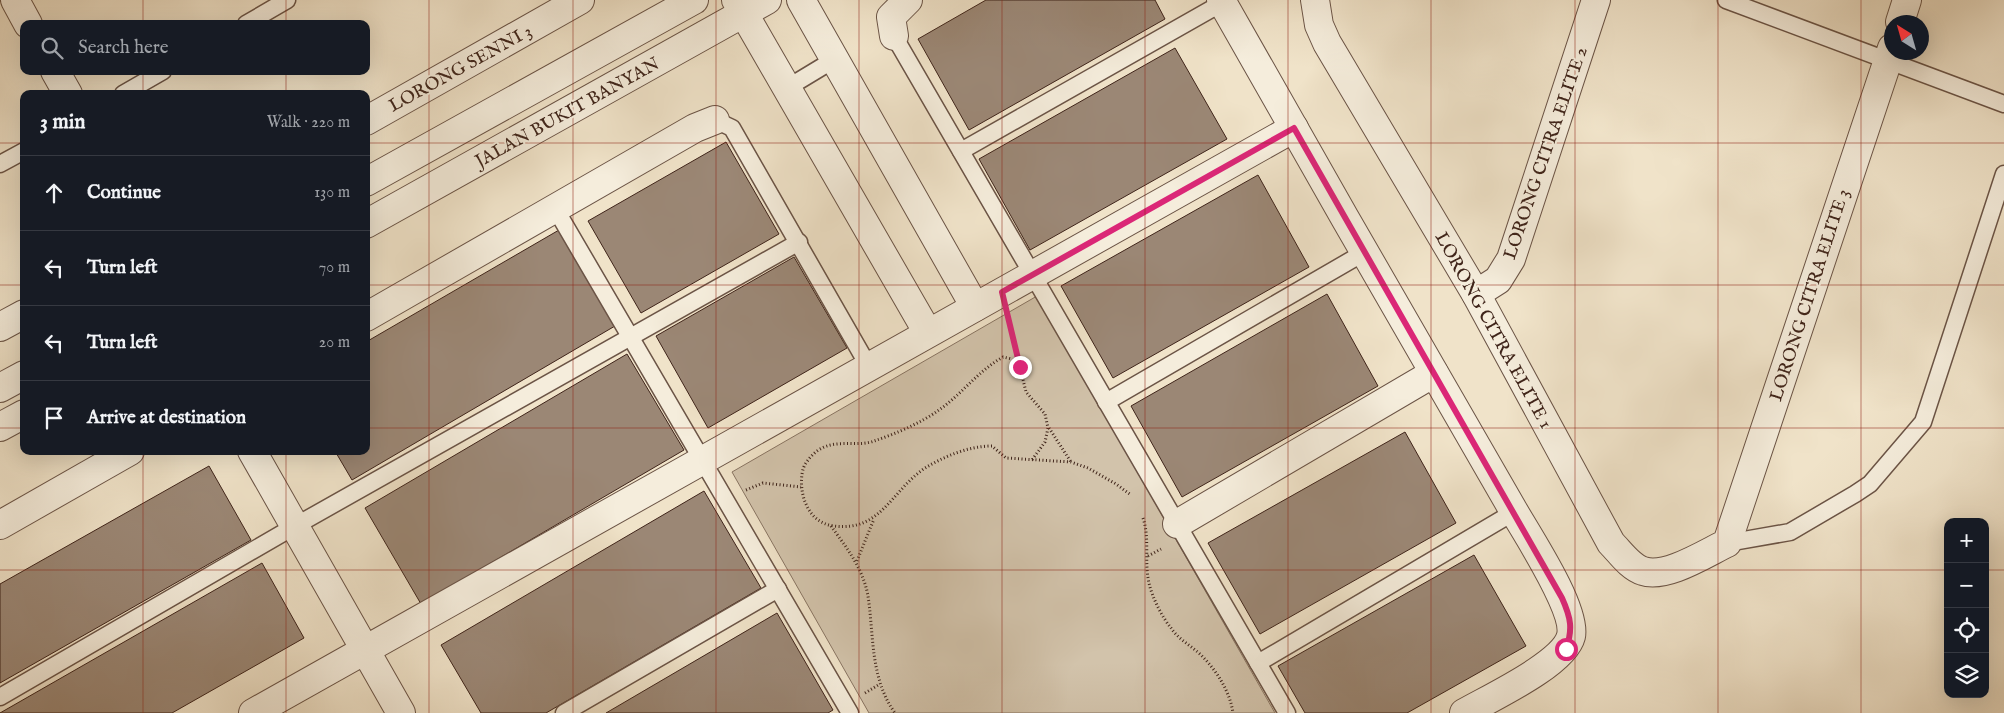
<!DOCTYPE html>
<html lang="en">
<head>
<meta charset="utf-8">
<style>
	body { margin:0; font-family:"IM FELL English",serif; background:#20242c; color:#f1f3f6 }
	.controls { position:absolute; right:15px; bottom:15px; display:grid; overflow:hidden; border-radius:10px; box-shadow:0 5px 20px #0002 }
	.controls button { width:45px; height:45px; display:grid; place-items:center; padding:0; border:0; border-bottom:1px solid #363941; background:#171b24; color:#f1f3f6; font:25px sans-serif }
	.compass { position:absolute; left:1884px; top:15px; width:45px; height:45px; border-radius:50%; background:#171b24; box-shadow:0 5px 20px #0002; rotate:323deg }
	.stop { position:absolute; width:15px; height:15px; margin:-11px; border:4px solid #db2777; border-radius:50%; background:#fff }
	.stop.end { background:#db2777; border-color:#fff; box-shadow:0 1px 5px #0008 }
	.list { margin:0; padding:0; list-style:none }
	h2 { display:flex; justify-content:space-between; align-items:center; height:65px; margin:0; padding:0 20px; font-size:21px }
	h2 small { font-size:16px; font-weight:400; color:#9ea1a6 }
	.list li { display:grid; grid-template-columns:32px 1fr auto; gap:15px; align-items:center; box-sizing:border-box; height:75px; padding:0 20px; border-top:1px solid #363941 }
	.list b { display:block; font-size:19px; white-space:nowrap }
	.list em { font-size:16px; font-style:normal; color:#9ea1a6 }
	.icon { flex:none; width:28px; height:28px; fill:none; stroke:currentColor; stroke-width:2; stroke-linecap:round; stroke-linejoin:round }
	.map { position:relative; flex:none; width:2004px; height:713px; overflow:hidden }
	.search { position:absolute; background:#171b24; box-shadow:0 5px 20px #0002; left:20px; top:20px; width:350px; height:55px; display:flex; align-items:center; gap:12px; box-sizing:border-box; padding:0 18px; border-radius:10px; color:#9ea1a6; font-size:19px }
	.panel { position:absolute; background:#171b24; box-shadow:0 5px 20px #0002; left:20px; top:90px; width:350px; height:365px; border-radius:10px }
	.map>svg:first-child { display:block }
</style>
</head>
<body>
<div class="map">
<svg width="2004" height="713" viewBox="0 0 2004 713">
	<rect width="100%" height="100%" fill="#f0e3c9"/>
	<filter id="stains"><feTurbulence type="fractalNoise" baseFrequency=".004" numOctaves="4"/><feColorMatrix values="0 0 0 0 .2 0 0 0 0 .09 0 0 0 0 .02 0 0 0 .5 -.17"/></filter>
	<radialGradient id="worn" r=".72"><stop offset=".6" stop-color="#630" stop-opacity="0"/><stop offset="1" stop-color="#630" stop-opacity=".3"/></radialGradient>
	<path fill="#d2c3ab" stroke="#887462" d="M1037,296L1275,713H869L732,472Z"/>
	<g fill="#9b8775" stroke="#3f241a">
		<path d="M986,0H1155L1165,19L969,130L918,39Z"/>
		<path d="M1175,48L1227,139L1030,250L979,159Z"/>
		<path d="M726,142L779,234L641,313L588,221Z"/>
		<path d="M1258,175L1309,267L1113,378L1061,286Z"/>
		<path d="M559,230L615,326L352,480L335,451H366V342Z"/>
		<path d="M794,257L847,348L708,428L656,336Z"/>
		<path d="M1327,294L1378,386L1182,497L1131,406Z"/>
		<path d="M627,354L684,450L421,604L365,508Z"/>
		<path d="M1405,432L1456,523L1260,634L1208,543Z"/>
		<path d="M209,466L251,540L0,683V584Z"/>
		<path d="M704,491L761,588L546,713H481L441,645Z"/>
		<path d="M1474,555L1526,646L1407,713H1305L1278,666Z"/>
		<path d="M262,563L304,638L172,713H0Z"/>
		<path d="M777,613L833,710L828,713H606Z"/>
	</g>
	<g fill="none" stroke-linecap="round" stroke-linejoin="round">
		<defs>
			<g id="lane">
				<path d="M1726,0L2004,104"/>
				<path d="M246,24L287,0"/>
				<path d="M894,36L1287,713"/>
				<path d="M787,88L835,59"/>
				<path d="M123,94L163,71"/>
				<path d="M715,120L732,128L869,367"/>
				<path d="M961,151L1222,3"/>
				<path d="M0,164L24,151"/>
				<path d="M555,208L850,713"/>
				<path d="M1106,402L1365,252"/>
				<path d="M1727,543L1790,532L1855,494L1870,484L1923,422L2004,174"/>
				<path d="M1258,663L1514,512"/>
				<path d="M0,697L295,526L799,242"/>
				<path d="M564,713L778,589"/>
			</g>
			<g id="street">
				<path d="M15,0L28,24"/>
				<path d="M736,0L928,333"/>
				<path d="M801,0L975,307"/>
				<path d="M1221,0C1317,170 1414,339 1512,508C1526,533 1577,609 1571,636C1564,664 1490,698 1464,713"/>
				<path d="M1315,0L1319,25L1327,43L1476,294L1611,543C1620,552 1630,567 1643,571C1666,579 1706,553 1727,543L1892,48"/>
				<path d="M1900,22L1907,0"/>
				<path d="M894,36L891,17L908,0"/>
				<path d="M55,71L68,94"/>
				<path d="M366,121L580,0"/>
				<path d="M366,182L694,0"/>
				<path d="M366,224L767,0"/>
				<path d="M1476,294L1498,280L1511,259L1596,0"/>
				<path d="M366,317L695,128L715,120"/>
				<path d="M0,327L24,314"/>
				<path d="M0,388L24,375"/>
				<path d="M0,427L24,414"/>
				<path d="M252,451L401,713"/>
				<path d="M1177,524L1434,373"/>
				<path d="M0,525L130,451"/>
				<path d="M253,713L1294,128"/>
			</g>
		</defs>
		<use href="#lane" stroke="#6b5446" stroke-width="19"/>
		<use href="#street" stroke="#6b5446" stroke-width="30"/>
		<g stroke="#3f241a" stroke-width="3" stroke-dasharray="1 2.5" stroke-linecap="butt">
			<path d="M1009,322L1026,392L1045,414L1048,428L1045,442L1032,460"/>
			<path d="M1021,367L1012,359L1003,357C978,371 962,394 939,410C921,423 895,434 874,441C852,449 826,433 806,463C799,473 801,494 806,504C811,516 820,524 834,526C881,532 891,491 925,468C945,456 969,446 992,446L1006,458L1071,462L1088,468L1116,484L1131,495"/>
			<path d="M1049,428L1071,462"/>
			<path d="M746,490L763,483L801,487"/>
			<path d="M1143,518C1150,538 1144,562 1149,583C1152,597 1162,617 1171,628C1179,640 1192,646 1202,656C1217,671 1230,692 1233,713"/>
			<path d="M831,526C846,547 863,568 868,596C874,636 870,678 895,713"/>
			<path d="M1148,556L1161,549"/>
			<path d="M857,561L874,519"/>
			<path d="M865,693L880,684"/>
		</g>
		<use href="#lane" stroke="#f5eddc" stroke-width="16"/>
		<use href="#street" stroke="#f5eddc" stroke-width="28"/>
	</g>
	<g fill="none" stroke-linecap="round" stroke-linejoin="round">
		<path stroke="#db2777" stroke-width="6" d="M1020,367L1002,292L1294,128L1562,598C1571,618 1573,629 1566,649"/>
	</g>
	<path fill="none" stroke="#8f2418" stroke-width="1" stroke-opacity="0.55" d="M143,0V24M286,0V24M429,0V713M573,0V713M716,0V713M859,0V713M1002,0V713M1145,0V713M1288,0V713M1431,0V713M1575,0V713M1718,0V713M1861,0V713M143,71V94M286,71V94M0,143H24M366,143H2004M0,285H24M366,285H2004M0,428H24M366,428H2004M143,451V713M286,451V713M0,570H1948M1985,570H2004"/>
	<g text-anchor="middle" stroke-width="4" stroke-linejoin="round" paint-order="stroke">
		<g font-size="18" fill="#3f241a" stroke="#f5eddc">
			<text transform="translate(460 68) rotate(-29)" y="6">LORONG SENNI 3</text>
			<text transform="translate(567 112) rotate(-29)" y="6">JALAN BUKIT BANYAN</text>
			<text transform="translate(1545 153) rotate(-71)" y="6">LORONG CITRA ELITE 2</text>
			<text transform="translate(1809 295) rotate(-72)" y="6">LORONG CITRA ELITE 3</text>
			<text transform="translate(1494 330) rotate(61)" y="6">LORONG CITRA ELITE 1</text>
		</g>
	</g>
	<rect width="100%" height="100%" filter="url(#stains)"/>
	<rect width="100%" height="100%" fill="url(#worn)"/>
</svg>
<div class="controls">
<button>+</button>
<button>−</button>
<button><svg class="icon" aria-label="locate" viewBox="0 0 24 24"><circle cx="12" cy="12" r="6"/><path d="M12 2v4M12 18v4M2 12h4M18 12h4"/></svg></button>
<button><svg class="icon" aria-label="layers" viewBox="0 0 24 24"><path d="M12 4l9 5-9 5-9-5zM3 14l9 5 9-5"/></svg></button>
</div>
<svg class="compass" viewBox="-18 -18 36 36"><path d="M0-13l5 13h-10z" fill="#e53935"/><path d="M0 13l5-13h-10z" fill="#9ea1a6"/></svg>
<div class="stop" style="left:1566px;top:649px"></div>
<div class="stop end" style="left:1020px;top:367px"></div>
<div class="search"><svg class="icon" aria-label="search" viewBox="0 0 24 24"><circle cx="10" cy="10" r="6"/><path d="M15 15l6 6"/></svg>Search here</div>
<section class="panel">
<h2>3 min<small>Walk · 220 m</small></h2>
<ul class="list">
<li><svg class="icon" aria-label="ahead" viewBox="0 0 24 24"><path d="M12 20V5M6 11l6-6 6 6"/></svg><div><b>Continue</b></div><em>130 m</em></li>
<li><svg class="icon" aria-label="left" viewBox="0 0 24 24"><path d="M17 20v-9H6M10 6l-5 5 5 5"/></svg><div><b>Turn left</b></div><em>70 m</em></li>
<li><svg class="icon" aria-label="left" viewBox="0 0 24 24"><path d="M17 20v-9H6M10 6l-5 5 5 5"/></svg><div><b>Turn left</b></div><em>20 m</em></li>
<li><svg class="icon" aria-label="arrive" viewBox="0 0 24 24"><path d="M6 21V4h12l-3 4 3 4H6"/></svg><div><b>Arrive at destination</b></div></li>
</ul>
</section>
</div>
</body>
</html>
